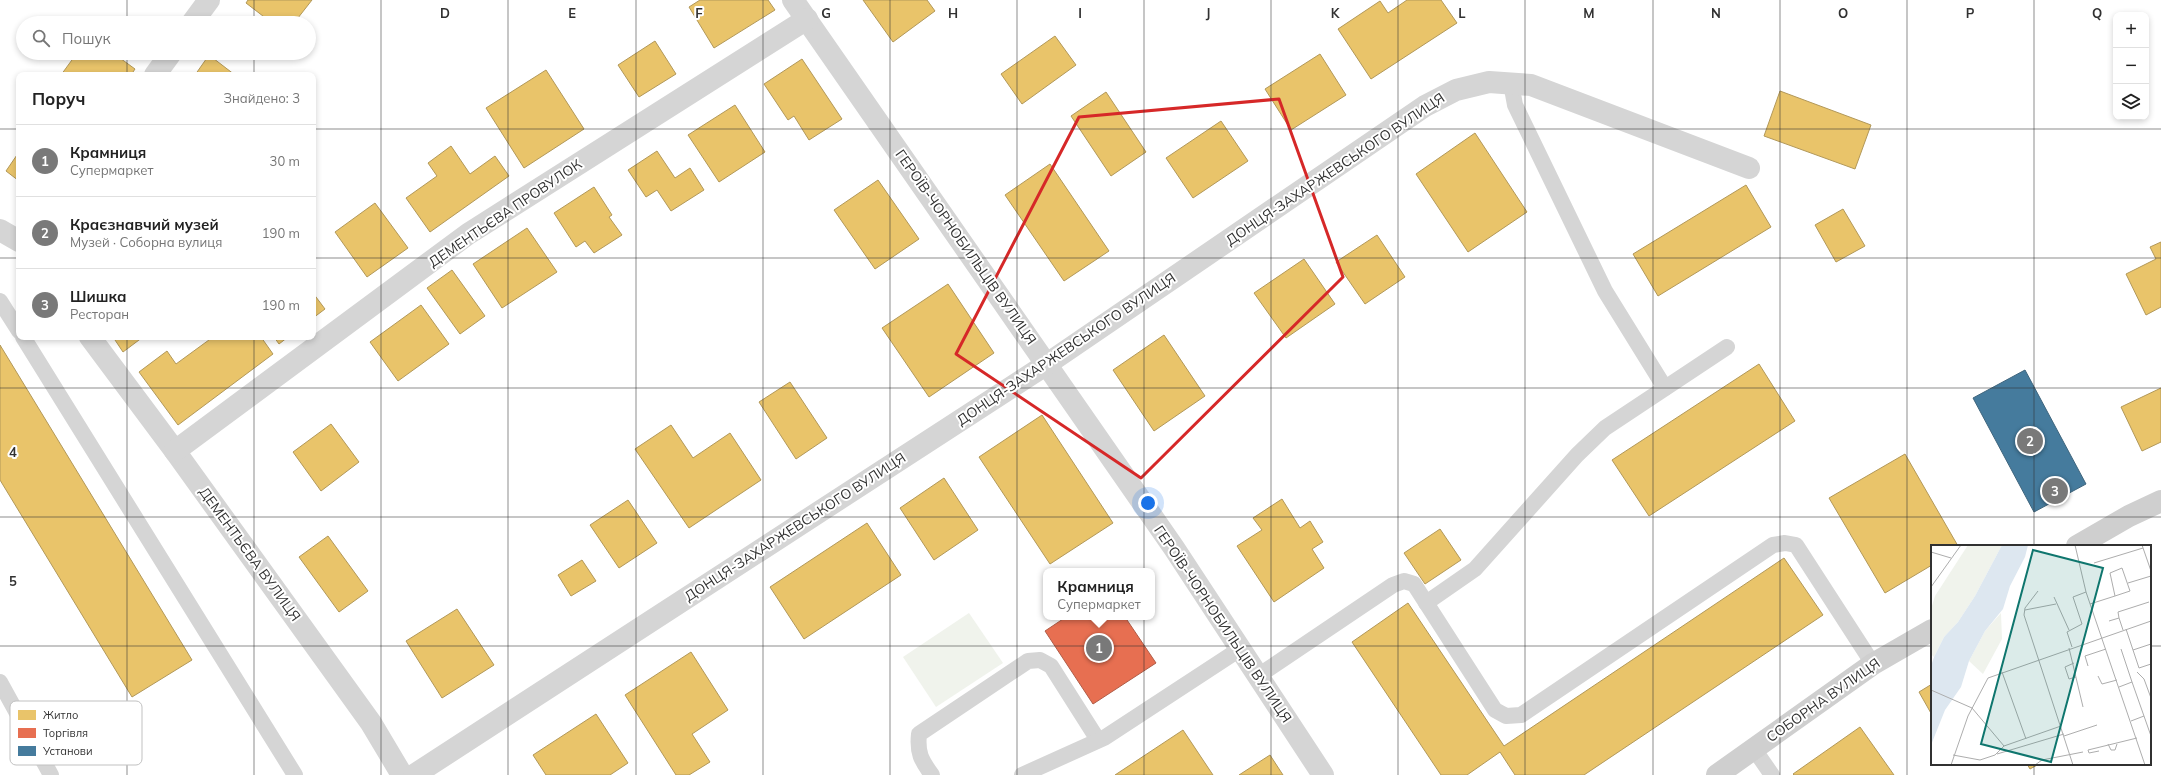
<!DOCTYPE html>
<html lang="uk">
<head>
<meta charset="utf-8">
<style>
	body { margin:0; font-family:Mulish,sans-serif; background:#f2f2f2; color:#222 }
	.controls { position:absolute; right:12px; top:12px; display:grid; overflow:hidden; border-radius:8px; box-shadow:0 2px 6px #0003 }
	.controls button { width:36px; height:36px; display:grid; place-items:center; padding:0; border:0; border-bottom:1px solid #e0e0e0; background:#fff; color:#222; font:20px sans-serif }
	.you { position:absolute; left:1148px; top:503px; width:14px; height:14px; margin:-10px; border:3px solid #fff; border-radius:50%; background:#1a73e8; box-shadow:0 0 0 6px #1a73e833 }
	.badge { display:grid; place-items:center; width:26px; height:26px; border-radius:50%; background:#797979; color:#fff; font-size:13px; font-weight:700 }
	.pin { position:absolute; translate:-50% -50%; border:2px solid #fff; box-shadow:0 1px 4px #0006 }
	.popup { position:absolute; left:1043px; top:568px; width:112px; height:52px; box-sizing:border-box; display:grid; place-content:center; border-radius:8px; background:#fff; filter:drop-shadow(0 1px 3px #0005); font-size:13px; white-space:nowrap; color:#767676 }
	.popup b { font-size:15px; color:#222 }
	.popup::after { content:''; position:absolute; left:50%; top:100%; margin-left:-8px; border:8px solid transparent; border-top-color:#fff }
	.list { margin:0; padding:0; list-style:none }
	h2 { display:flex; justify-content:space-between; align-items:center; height:52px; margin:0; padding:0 16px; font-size:17px }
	h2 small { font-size:13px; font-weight:400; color:#767676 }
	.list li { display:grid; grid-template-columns:26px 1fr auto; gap:12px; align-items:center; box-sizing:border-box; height:72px; padding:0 16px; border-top:1px solid #e0e0e0 }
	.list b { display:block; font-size:15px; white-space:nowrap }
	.list p { margin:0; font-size:13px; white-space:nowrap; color:#767676 }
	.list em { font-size:13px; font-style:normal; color:#767676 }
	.icon { flex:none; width:22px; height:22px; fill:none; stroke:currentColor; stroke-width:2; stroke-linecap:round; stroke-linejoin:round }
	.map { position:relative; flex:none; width:2161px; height:775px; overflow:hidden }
	.search { position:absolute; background:#fff; box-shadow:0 2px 6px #0003; left:16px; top:16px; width:300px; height:44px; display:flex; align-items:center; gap:10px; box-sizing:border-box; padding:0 14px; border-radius:22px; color:#767676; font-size:15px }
	.panel { position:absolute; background:#fff; box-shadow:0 2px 6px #0003; left:16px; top:72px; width:300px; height:268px; border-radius:8px }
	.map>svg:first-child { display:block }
</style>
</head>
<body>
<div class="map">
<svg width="2161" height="775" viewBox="0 0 2161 775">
	<rect width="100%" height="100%" fill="#fff"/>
	<path fill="#f0f3ec" d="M969,613L1003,663L936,707L903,657Z"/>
	<g fill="#e9c46a" stroke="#b29859">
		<path d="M248,0H312L294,23H272L246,3Z"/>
		<path d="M700,0H768L775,10L714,48L689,7Z"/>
		<path d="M863,0H927L935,11L893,42Z"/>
		<path d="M1407,0H1441L1457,23L1371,79L1338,29L1380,1L1388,13Z"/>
		<path d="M1055,36L1076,65L1022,104L1001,74Z"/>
		<path d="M655,41L676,74L639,97L618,65Z"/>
		<path d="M77,53H113L135,69L131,75H61Z"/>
		<path d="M1320,54L1346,95L1291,130L1265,89Z"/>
		<path d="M209,55L235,75H195Z"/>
		<path d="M802,59L842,119L809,140L794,116L788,120L764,84Z"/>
		<path d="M546,70L584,129L524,168L486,108Z"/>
		<path d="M1780,91L1871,125L1855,169L1764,136Z"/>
		<path d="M1106,92L1146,152L1111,176L1071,116Z"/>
		<path d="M735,105L765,152L719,182L688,135Z"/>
		<path d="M1221,121L1248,161L1193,198L1166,158Z"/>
		<path d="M1475,133L1527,212L1468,252L1416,174Z"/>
		<path d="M451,146L470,174L495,156L509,176L430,232L406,198L437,176L428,163Z"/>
		<path d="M657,151L675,178L690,168L704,190L671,211L657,190L646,197L628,170Z"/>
		<path d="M19,152V181L6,171Z"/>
		<path d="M1050,164L1109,251L1064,281L1005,195Z"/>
		<path d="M878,180L919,239L875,269L834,210Z"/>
		<path d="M1746,185L1771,227L1658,296L1633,254Z"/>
		<path d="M594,187L612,215L609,217L622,235L594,253L585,241L576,247L554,213Z"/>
		<path d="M375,203L408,248L367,277L335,232Z"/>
		<path d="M1843,209L1865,246L1836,262L1815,225Z"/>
		<path d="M527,228L557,272L502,308L473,264Z"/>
		<path d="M1377,235L1405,277L1365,304L1336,262Z"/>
		<path d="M2161,242V307L2146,315L2126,274L2156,259L2150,247Z"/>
		<path d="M1304,259L1335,304L1286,338L1254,293Z"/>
		<path d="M452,270L485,316L460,334L427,288Z"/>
		<path d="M948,284L994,353L929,397L882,328Z"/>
		<path d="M313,293L325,309L313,318Z"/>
		<path d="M421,305L449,344L398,381L370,342Z"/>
		<path d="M1164,335L1205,396L1154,431L1113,370Z"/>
		<path d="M113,337H143L123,352Z"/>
		<path d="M213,337H261L273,354L178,425L139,372L167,351L176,364Z"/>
		<path d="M274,337H288L279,344Z"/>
		<path d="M0,345L192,660L132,697L0,480Z"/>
		<path d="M1759,364L1795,421L1649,516L1612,460Z"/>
		<path d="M790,382L827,438L796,459L759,402Z"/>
		<path d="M2161,388V442L2142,451L2121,407Z"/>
		<path d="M1042,415L1113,523L1050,564L979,457Z"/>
		<path d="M331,424L359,462L321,491L293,452Z"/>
		<path d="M671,425L693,458L730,433L761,480L689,528L635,449Z"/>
		<path d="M1905,454L1958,546H1932V565L1885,593L1829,498Z"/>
		<path d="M944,478L978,530L934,560L900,508Z"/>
		<path d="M1282,499L1300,528L1310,521L1323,542L1312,549L1324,568L1274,602L1237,546L1262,530L1253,518Z"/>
		<path d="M628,500L657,543L619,568L590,525Z"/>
		<path d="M867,523L901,575L804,639L770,587Z"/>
		<path d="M1440,529L1461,560L1425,584L1404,553Z"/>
		<path d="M328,536L368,591L339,612L299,557Z"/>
		<path d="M1784,558L1823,615L1584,775H1515L1500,752L1467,775H1441L1352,642L1408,603L1504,746Z"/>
		<path d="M582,560L596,581L571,596L558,575Z"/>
		<path d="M457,609L494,665L442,698L406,641Z"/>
		<path d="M691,652L728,710L692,734L710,762L689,775H676L625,695Z"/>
		<path d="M1932,684V715L1919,692Z"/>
		<path d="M596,714L628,763L610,775H546L533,755Z"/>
		<path d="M1860,727L1894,775H1794L1793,774Z"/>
		<path d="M1183,730L1213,775H1115Z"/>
		<path d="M1270,755L1283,775H1239Z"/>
		<path d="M2027,764H2039L2030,769Z"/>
	</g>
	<path fill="#e76f51" stroke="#b05c47" d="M1066,617H1125L1156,663L1093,704L1045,631Z"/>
	<path fill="#457b9d" stroke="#3f657d" d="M2025,370L2086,484L2034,512L1973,398Z"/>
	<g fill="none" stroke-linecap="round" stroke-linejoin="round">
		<g stroke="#d5d5d5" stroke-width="16">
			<path d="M1511,83L1515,105L1605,291L1665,388"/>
			<path d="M0,301L19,331"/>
			<path d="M23,337L295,775"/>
			<path d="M1426,603L1475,569L1577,455L1605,428L1727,347"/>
			<path d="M1258,676L1393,585L1404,581L1414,584L1495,710L1506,716L1521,715L1773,545L1785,543L1796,545L1873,664"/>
			<path d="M0,682L51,775"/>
			<path d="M1754,749L1772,775"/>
			<path d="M932,775C921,760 917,753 919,734L1028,661L1040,660L1051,666L1098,740"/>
			<path d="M1022,775L1104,738L1240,649"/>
		</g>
		<g stroke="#d5d5d5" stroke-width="22">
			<path d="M793,0L1174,548L1323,775"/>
			<path d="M192,23L209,0"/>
			<path d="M155,75L171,53"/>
			<path d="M0,230L19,241"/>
			<path d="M90,337L175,451L371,723L402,775"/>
			<path d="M175,451L468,234L807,19"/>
			<path d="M414,775L1047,364L1425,106L1456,90L1489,82L1531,85L1749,168"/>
		</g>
		<g stroke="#cfcfcf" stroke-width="22">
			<path d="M2077,546L2129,516L2161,501"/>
			<path d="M1717,775L1873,664L1932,630"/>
		</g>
	</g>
	<path fill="none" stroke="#d62828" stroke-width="3" stroke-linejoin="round" d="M1279,99L1343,277L1141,478L956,354L1079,117Z"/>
	<path fill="none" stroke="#313131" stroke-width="1" stroke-opacity="0.55" d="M127,0V23M254,0V23M381,0V775M508,0V775M636,0V775M763,0V775M890,0V775M1017,0V775M1144,0V775M1271,0V775M1398,0V775M1525,0V775M1653,0V775M1780,0V775M1907,0V775M2034,0V546M127,53V75M254,53V75M0,129H19M313,129H2161M0,258H19M313,258H2161M127,337V775M254,337V775M0,388H2161M0,517H2161M0,646H1932M2150,646H2161M2034,764V775"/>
	<g text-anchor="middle" stroke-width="4" stroke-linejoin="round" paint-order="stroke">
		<g font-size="14" fill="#313131" stroke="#fff">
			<text transform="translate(1335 169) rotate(-34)" y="5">ДОНЦЯ-ЗАХАРЖЕВСЬКОГО ВУЛИЦЯ</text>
			<text transform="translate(505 213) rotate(-34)" y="5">ДЕМЕНТЬЄВА ПРОВУЛОК</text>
			<text transform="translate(966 247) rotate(55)" y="5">ГЕРОЇВ-ЧОРНОБИЛЬЦІВ ВУЛИЦЯ</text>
			<text transform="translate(1066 349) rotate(-34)" y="5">ДОНЦЯ-ЗАХАРЖЕВСЬКОГО ВУЛИЦЯ</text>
			<text transform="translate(795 527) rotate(-33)" y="5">ДОНЦЯ-ЗАХАРЖЕВСЬКОГО ВУЛИЦЯ</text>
			<text transform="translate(250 554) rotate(54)" y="5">ДЕМЕНТЬЄВА ВУЛИЦЯ</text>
			<text transform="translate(1223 624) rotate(56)" y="5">ГЕРОЇВ-ЧОРНОБИЛЬЦІВ ВУЛИЦЯ</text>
			<text transform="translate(1823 700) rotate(-35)" y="5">СОБОРНА ВУЛИЦЯ</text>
		</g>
	</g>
	<g transform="translate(1931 545)">
		<rect width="220" height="220" fill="#fff"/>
		<path d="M37,0H71L44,51L27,77L13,92L3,112L0,109V64L4,51ZM70,68L71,94L52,129L38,116L54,86Z" fill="#f0f3ec"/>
		<path d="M71,0H97L94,12L79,41L72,64L54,86L38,116L30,142L14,165L0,200V121L3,112L13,92L27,77L44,51Z" fill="#dde7f0"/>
		<path fill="none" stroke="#adadad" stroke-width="1" d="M144,0L155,47L214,220M211,0L220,26M0,7L20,13M163,18L212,3M197,38L220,31M0,42L30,0M107,46L94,63L93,70L142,220M123,52L138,85M159,59L184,51L179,28L191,23L199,46L184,51M94,65L125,59M188,73L187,67L218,57M178,76L188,73L192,85M195,84L208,123L220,119M141,102L136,87L151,79L142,52L155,47M138,103L152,162M190,104L201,137M202,105L220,99M143,118L134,122L138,134L145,132M157,121L154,111L175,104M71,127L95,194M206,127L213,134L220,153M167,131L171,139L186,135M188,142L201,137L220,191M0,145L41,163L73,201L130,181M200,176L213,171M133,191L166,180M177,199L180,205H184L186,199M168,206L158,208L157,205L206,193M66,209L133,189M22,210L49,215L64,210L73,201M20,220L37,171L57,133L220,76M104,220L111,215L152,207"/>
		<path fill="#0f766e" fill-opacity="0.15" stroke="#0f766e" stroke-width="2" d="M102,5L172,23L120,217L50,199Z"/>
		<rect width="220" height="220" fill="none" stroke="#313131" stroke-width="2"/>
	</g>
	<rect x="10" y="701" width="132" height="64" rx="6" fill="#fff" stroke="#c1c1c1" stroke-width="1"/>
	<rect x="18" y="710" width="18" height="10" fill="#e9c46a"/>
	<rect x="18" y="728" width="18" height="10" fill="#e76f51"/>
	<rect x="18" y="746" width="18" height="10" fill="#457b9d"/>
	<g font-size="11" fill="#313131">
		<text x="43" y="719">Житло</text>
		<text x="43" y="737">Торгівля</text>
		<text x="43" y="755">Установи</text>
	</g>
	<g font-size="13" text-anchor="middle" font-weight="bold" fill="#313131" stroke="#fff" stroke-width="4" stroke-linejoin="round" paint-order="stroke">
		<text x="445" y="18">D</text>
		<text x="572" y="18">E</text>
		<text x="699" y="18">F</text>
		<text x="826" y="18">G</text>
		<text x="953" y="18">H</text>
		<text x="1080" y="18">I</text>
		<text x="1208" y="18">J</text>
		<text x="1335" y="18">K</text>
		<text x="1462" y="18">L</text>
		<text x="1589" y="18">M</text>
		<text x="1716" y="18">N</text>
		<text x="1843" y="18">O</text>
		<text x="1970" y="18">P</text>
		<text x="2097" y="18">Q</text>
		<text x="13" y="457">4</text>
		<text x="13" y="586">5</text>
	</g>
</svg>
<div class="controls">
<button>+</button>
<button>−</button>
<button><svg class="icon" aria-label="layers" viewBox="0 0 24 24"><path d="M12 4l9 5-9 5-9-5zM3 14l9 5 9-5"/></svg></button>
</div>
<div class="you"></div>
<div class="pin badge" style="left:1099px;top:648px">1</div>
<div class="popup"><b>Крамниця</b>Супермаркет</div>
<div class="pin badge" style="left:2030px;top:441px">2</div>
<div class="pin badge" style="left:2055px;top:491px">3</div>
<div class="search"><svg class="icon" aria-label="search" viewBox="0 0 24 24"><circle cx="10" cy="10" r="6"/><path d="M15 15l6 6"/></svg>Пошук</div>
<section class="panel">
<h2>Поруч<small>Знайдено: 3</small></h2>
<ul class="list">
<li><span class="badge">1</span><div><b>Крамниця</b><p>Супермаркет</p></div><em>30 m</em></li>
<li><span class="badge">2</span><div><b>Краєзнавчий музей</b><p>Музей · Соборна вулиця</p></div><em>190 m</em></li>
<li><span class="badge">3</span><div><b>Шишка</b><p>Ресторан</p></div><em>190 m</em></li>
</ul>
</section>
</div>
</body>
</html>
